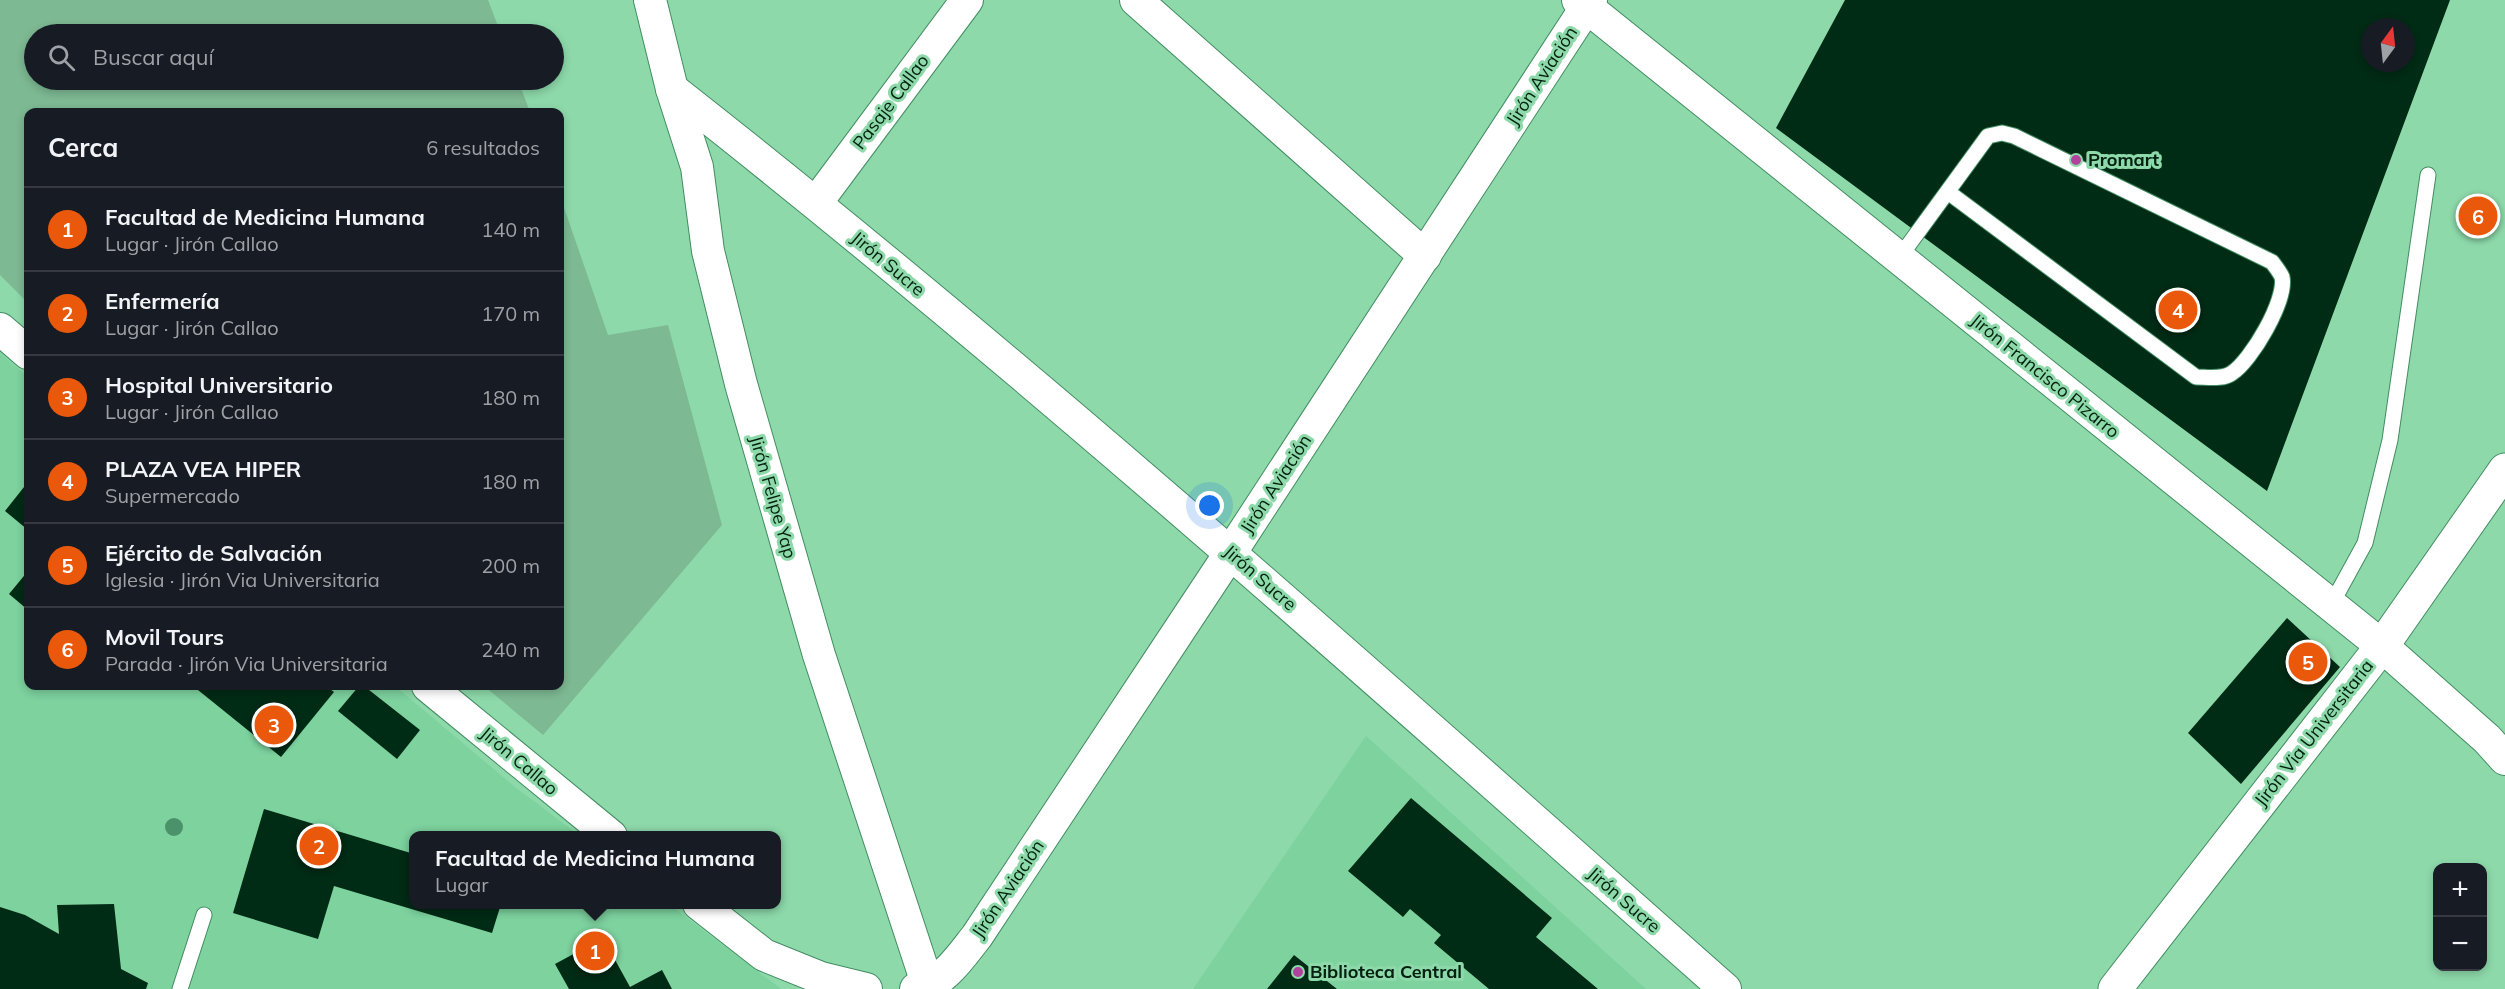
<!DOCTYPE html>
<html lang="es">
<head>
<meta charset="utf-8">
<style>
	body { margin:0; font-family:Mulish,sans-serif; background:#242831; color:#f1f3f6 }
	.controls { position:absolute; right:18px; bottom:18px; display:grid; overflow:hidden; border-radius:12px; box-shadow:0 3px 9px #0003 }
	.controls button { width:54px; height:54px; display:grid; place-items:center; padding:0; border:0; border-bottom:2px solid #363941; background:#171b24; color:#f1f3f6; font:30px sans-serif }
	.compass { position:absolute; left:2361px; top:18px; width:54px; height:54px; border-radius:50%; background:#171b24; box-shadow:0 3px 9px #0003; rotate:15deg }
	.you { position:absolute; left:1210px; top:506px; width:21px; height:21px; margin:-15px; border:4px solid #fff; border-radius:50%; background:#1a73e8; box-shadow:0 0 0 9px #1a73e833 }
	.badge { display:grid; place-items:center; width:39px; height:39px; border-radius:50%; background:#ea580c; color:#fff; font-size:20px; font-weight:700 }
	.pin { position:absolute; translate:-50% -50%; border:3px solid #fff; box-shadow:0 2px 6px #0006 }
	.popup { position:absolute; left:409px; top:831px; width:372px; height:78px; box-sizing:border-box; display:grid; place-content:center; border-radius:12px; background:#171b24; filter:drop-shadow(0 2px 4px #0005); font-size:20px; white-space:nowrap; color:#9ea1a6 }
	.popup b { font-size:22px; color:#f1f3f6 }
	.popup::after { content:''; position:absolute; left:50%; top:100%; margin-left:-12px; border:12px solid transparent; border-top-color:#171b24 }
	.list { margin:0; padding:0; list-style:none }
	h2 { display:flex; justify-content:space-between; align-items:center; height:78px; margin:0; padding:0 24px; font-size:26px }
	h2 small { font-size:20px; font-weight:400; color:#9ea1a6 }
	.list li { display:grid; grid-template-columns:39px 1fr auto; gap:18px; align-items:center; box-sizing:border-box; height:84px; padding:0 24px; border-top:2px solid #363941 }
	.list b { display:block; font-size:22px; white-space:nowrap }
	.list p { margin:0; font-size:20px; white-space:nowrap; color:#9ea1a6 }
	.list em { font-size:20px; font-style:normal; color:#9ea1a6 }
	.icon { flex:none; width:33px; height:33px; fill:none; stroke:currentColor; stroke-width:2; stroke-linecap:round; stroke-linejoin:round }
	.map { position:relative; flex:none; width:2505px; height:989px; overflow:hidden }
	.search { position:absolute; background:#171b24; box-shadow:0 3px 9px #0003; left:24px; top:24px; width:540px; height:66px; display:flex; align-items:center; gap:15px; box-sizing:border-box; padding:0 21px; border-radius:33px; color:#9ea1a6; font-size:22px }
	.panel { position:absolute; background:#171b24; box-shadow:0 3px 9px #0003; left:24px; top:108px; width:540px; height:582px; border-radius:12px }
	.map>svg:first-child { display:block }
</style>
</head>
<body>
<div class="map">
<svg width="2505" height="989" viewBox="0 0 2505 989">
	<rect width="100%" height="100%" fill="#8dd9aa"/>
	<g fill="#7dd29e">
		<path d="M0,353L28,377V686H395L515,787L579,835L414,836V904L670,905L781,989H0Z"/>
		<path d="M1366,736L1646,989H1193Z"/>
	</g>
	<g fill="#7db993">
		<path d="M0,0H488L501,34H34V80H518L530,112H28V303L0,275Z"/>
		<path d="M560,196L608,335L668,325L722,525L543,735L484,686H560Z"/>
	</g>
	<g fill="#002b15" fill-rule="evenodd">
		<path d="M1845,0H2450L2267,491L1776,128ZM2370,27H2406V63H2370Z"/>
		<path d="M28,482V530L5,511Z"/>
		<path d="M28,571V610L9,594Z"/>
		<path d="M2287,618L2340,667L2241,784L2188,733Z"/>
		<path d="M193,686H326L334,692L281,757Z"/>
		<path d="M359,686H364L420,730L397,759L338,711Z"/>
		<path d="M1411,798L1552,918L1536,937L1598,989H1489L1434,943L1441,935L1410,909L1403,917L1348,871Z"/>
		<path d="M264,809L414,854V904H501L492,933L334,886L318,939L233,913Z"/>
		<path d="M114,904L121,969L148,983L146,989H0V907L25,915L59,934L57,905Z"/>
		<path d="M603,938L630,987L662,970L672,989H569L555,964Z"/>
		<path d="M1294,955L1337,989H1267Z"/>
	</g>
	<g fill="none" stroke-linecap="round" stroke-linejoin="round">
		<defs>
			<g id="service">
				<path d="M1899,258L1988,136L2002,133L2014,136L2272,262C2275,266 2280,272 2282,277C2287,300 2251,361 2232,373C2223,380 2207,377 2196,377L1948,192"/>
				<path d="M2331,605L2365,543L2390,440L2428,175"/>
				<path d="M180,989L204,915"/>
			</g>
			<g id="minor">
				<path d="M650,0L672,89L697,167L708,251L741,384L819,655L928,986"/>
				<path d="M1136,0L1425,256"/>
				<path d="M1578,0L2382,646L2487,739L2505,759"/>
				<path d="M672,89C1035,374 1379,683 1725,989"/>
				<path d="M816,203L967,0"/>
				<path d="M0,329L28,353"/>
				<path d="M428,686L611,836"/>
				<path d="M699,904L764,955L821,978L866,989"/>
				<path d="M916,989C944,983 961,956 977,936L1231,552L1591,0"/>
			</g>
			<path id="tertiary" d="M2115,989L2382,646L2505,470"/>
		</defs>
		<use href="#service" stroke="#428d62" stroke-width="17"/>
		<use href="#minor" stroke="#428d62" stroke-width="34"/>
		<use href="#tertiary" stroke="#428d62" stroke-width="35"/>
		<use href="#service" stroke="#fff" stroke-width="15"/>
		<use href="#minor" stroke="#fff" stroke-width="32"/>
		<use href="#tertiary" stroke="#fff" stroke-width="33"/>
	</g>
	<circle fill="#4b926a" cx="174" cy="827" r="9"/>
	<g fill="#b2419d" stroke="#8dd9aa" stroke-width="2">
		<circle cx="2076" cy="160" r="6"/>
		<circle cx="1298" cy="972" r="6"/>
	</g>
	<g text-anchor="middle" stroke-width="6" stroke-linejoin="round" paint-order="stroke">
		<g font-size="18" fill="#01200f" stroke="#8dd9aa">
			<text transform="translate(1542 76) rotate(-57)" y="6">Jirón Aviación</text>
			<text transform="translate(891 102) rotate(-53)" y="6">Pasaje Callao</text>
			<text transform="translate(888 264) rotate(40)" y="6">Jirón Sucre</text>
			<text transform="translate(2045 376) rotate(39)" y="6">Jirón Francisco Pizarro</text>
			<text transform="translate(1276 484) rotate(-57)" y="6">Jirón Aviación</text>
			<text transform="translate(773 497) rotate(74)" y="6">Jirón Felipe Yap</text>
			<text transform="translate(1260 578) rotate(41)" y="6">Jirón Sucre</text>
			<text transform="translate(2314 733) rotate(-52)" y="6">Jirón Via Universitaria</text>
			<text transform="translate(519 761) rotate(40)" y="6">Jirón Callao</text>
			<text transform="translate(1008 889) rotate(-56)" y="6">Jirón Aviación</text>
			<text transform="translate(1624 900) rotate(41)" y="6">Jirón Sucre</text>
		</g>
		<g font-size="18" font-weight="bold" fill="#01200f" stroke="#8dd9aa" text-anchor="start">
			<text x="2088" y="166">Promart</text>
			<text x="1310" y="978">Biblioteca Central</text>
		</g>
	</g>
</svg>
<div class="controls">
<button>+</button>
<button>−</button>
</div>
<svg class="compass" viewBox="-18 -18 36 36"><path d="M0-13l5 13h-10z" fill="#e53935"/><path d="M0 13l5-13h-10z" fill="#9ea1a6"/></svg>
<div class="you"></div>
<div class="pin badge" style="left:595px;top:951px">1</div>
<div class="popup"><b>Facultad de Medicina Humana</b>Lugar</div>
<div class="pin badge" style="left:319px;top:846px">2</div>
<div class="pin badge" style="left:274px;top:725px">3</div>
<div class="pin badge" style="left:2178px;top:310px">4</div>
<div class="pin badge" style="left:2308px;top:662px">5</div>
<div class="pin badge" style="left:2478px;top:216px">6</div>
<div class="search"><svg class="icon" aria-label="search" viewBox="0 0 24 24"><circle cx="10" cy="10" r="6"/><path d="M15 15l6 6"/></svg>Buscar aquí</div>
<section class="panel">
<h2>Cerca<small>6 resultados</small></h2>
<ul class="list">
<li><span class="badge">1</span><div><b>Facultad de Medicina Humana</b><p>Lugar · Jirón Callao</p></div><em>140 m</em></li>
<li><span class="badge">2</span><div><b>Enfermería</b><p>Lugar · Jirón Callao</p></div><em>170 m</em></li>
<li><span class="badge">3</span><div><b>Hospital Universitario</b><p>Lugar · Jirón Callao</p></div><em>180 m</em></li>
<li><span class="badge">4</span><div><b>PLAZA VEA HIPER</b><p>Supermercado</p></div><em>180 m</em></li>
<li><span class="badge">5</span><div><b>Ejército de Salvación</b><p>Iglesia · Jirón Via Universitaria</p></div><em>200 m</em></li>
<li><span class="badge">6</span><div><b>Movil Tours</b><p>Parada · Jirón Via Universitaria</p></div><em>240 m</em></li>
</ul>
</section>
</div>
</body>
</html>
